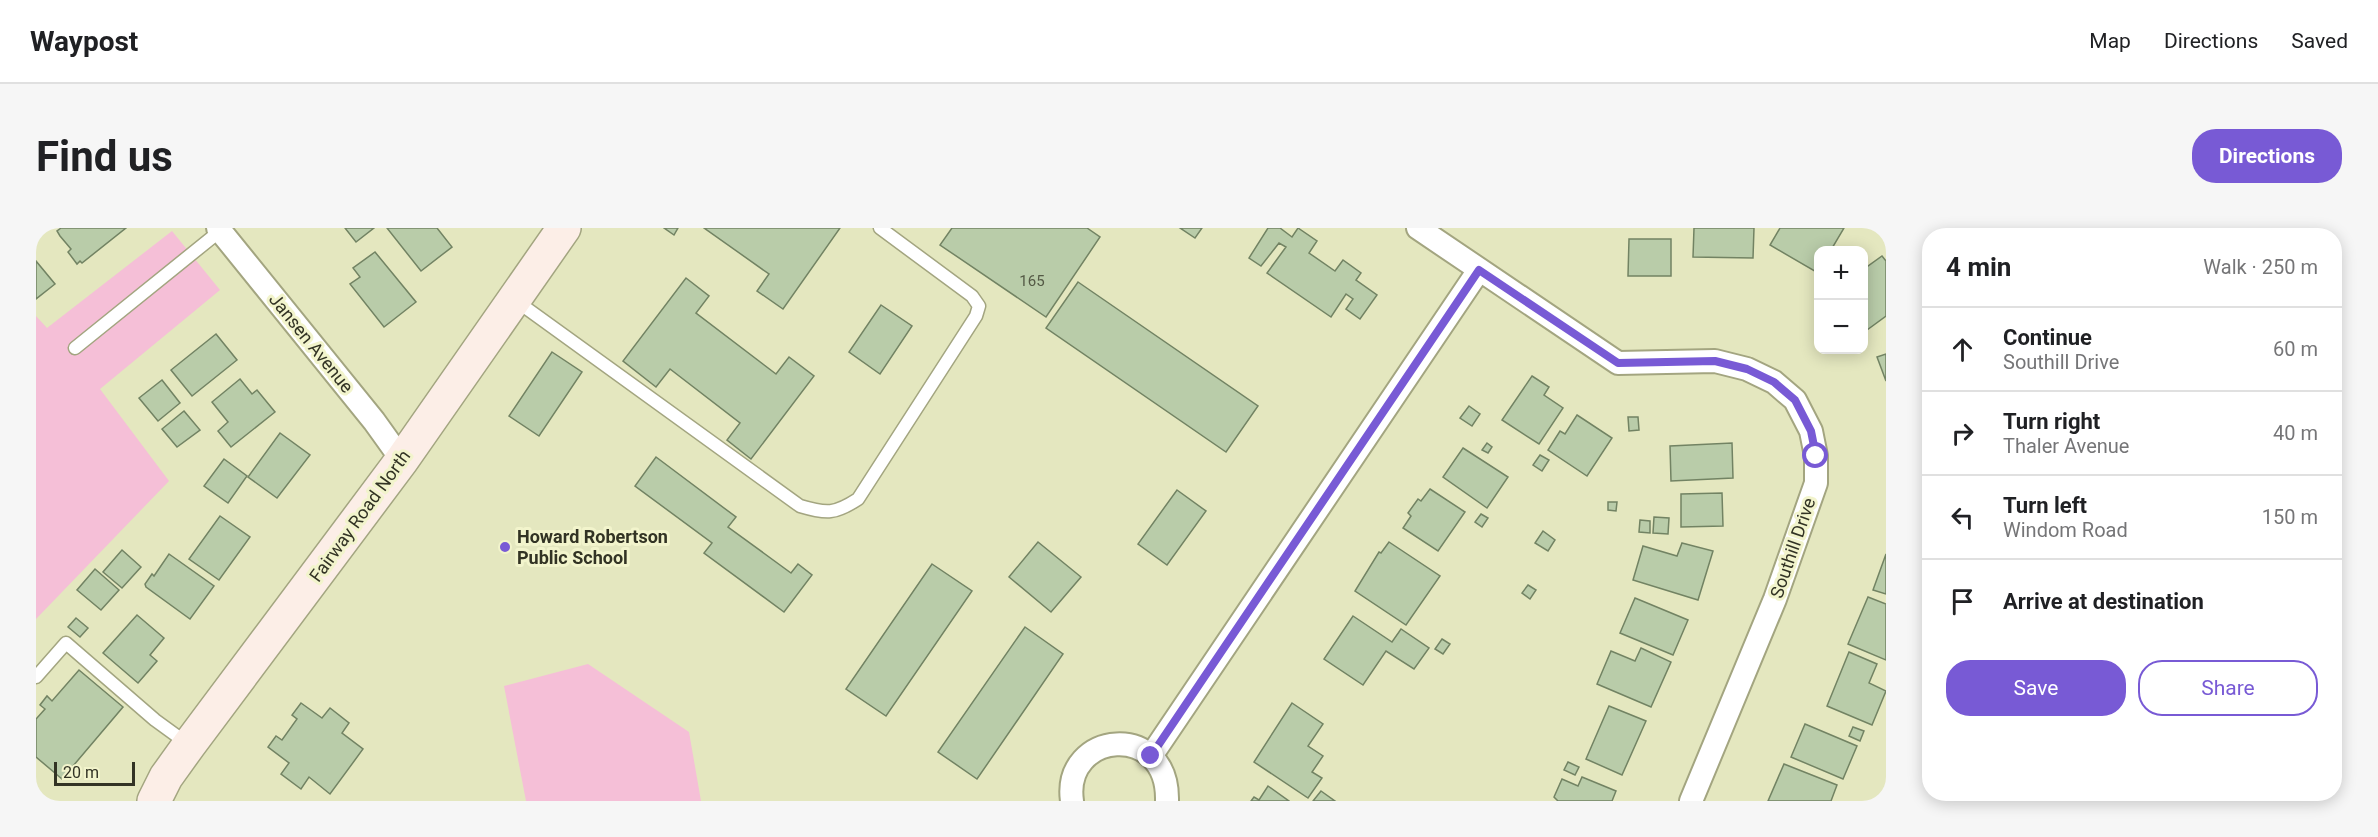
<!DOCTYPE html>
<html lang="en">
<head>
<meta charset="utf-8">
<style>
	body { margin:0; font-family:Roboto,sans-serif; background:#f6f6f6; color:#202124 }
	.controls { position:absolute; right:18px; top:18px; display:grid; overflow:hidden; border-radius:12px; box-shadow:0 3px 15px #0003 }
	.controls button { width:54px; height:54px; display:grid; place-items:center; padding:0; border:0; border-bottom:2px solid #e0e0e0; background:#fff; color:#202124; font:30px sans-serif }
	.scale { position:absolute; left:18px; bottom:15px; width:81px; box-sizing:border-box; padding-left:6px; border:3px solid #323324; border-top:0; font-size:16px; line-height:21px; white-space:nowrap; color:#323324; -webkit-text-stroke:4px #f2f4cc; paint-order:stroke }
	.stop { position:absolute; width:18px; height:18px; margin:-14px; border:4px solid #785ad5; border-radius:50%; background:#fff }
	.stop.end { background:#785ad5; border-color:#fff; box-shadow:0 2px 6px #0008 }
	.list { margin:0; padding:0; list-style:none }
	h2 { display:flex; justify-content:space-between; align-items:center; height:78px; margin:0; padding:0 24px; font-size:26px }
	h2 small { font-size:20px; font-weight:400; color:#757577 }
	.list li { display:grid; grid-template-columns:39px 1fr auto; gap:18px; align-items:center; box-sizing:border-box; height:84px; padding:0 24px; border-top:2px solid #e0e0e0 }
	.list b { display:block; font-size:22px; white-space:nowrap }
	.list p { margin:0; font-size:20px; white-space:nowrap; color:#757577 }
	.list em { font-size:20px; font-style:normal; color:#757577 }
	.actions { display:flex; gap:12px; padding:18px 24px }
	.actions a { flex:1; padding:14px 0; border:2px solid #785ad5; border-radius:24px; text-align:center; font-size:21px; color:#785ad5 }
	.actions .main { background:#785ad5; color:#fff }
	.icon { flex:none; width:33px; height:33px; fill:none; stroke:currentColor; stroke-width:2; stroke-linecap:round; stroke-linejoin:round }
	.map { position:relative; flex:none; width:1850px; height:573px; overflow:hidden; border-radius:24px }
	header { display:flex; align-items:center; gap:36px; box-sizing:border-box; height:84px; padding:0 30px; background:#fff; border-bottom:2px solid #e0e0e0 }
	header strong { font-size:28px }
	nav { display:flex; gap:33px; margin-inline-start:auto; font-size:21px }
	.intro { display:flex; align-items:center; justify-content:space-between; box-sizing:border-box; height:144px; padding:0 36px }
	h1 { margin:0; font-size:42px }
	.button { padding:15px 27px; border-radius:24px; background:#785ad5; color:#fff; font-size:21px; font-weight:700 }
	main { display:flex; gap:36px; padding:0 36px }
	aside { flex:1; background:#fff; border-radius:24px; box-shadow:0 3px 15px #0003 }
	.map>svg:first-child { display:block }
</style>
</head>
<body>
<header>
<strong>Waypost</strong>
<nav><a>Map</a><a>Directions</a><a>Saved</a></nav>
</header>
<div class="intro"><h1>Find us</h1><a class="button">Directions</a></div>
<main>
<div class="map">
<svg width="1850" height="573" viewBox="0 0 1850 573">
	<rect width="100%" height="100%" fill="#e4e7bf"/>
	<g fill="#f5bfd7">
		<path d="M136,3L184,62L64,161L133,253L0,391V88L11,100Z"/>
		<path d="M552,436L653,504L665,573H490L468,458Z"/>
	</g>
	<g fill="#b9cca9" stroke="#728363" stroke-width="1.5">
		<path d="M25,0H90L46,35L44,33L41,36L32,24L35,21L24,8L21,3Z"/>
		<path d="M309,0H338L320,14Z"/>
		<path d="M351,0H401L416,19L385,43Z"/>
		<path d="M628,0H642L638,7Z"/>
		<path d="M668,0H804L747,81L721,63L733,46Z"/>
		<path d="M916,0H1051L1064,9L1010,89L904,17Z"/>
		<path d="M1144,0H1166L1159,10Z"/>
		<path d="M1232,0H1244L1256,9L1262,0L1281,13L1273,25L1299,43L1307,32L1325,45L1320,52L1341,67L1324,91L1310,81L1317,71L1310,66L1295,89L1231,45L1250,19L1243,15L1225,38L1213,30Z"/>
		<path d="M1658,0H1718L1717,30L1657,29Z"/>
		<path d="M1744,0H1808L1795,22H1782V45L1734,17Z"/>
		<path d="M1593,11H1635V48H1592Z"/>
		<path d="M339,24L380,74L348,99L314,56L324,49L317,40Z"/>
		<path d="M1846,28L1850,33V88L1831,102L1828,97V41Z"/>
		<path d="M0,33L19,56L0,71Z"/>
		<path d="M650,50L673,68L660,85L740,146L753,129L778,148L715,231L691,212L704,195L634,141L620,159L587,133Z"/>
		<path d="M1042,54L1222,178L1190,224L1010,100Z"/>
		<path d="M845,77L876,98L844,146L813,124Z"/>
		<path d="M180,106L201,132L156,168L135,142Z"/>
		<path d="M516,124L546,144L503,208L473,188Z"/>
		<path d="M1850,126V153L1841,129Z"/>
		<path d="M1496,148L1513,159L1508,167L1527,180L1503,216L1466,192Z"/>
		<path d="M204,151L216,166L221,162L239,184L195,219L182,203L192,194L176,174Z"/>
		<path d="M126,152L144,175L122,193L103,170Z"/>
		<path d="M1433,178L1444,186L1436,198L1424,190Z"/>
		<path d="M148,183L164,202L141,219L126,201Z"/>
		<path d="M1541,187L1576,210L1551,248L1512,222L1524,203L1529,206Z"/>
		<path d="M1592,189H1602L1603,202L1593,203Z"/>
		<path d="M244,205L274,227L241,270L212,249Z"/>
		<path d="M1451,215L1456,219L1452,225L1446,222Z"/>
		<path d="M1696,215L1697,250L1635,253L1634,218Z"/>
		<path d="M1427,220L1472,249L1451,280L1407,249Z"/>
		<path d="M1504,227L1513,232L1506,243L1497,237Z"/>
		<path d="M620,229L700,289L692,299L755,345L762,336L776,347L748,384L668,325L676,315L599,258Z"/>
		<path d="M188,231L211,248L192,275L168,258Z"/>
		<path d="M1394,261L1429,284L1402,323L1367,300L1375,288L1372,285L1382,271L1385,273Z"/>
		<path d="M1141,262L1170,283L1131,337L1102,316Z"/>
		<path d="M1686,265L1687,298L1645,299V266Z"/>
		<path d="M1572,274H1581L1580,283L1572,282Z"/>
		<path d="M1445,286L1452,290L1446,299L1439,294Z"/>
		<path d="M184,288L214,309L183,352L153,331Z"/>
		<path d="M1618,289L1633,290L1632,306L1617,305Z"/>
		<path d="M1604,292L1614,293V305L1603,304Z"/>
		<path d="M1507,303L1519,312L1512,323L1499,315Z"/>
		<path d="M1002,314L1045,349L1015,384L973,349Z"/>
		<path d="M1353,314L1404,348L1370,397L1319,363L1343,324L1345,325Z"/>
		<path d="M1646,315L1677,323L1662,372L1597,352L1607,318L1641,328Z"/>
		<path d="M86,322L105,339L86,360L67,344Z"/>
		<path d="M133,326L178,358L154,391L110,359L109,356L116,346L118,348Z"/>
		<path d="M1850,326V366L1837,362Z"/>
		<path d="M896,336L936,363L850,488L810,461Z"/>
		<path d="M59,341L83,362L65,382L41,362Z"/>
		<path d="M1492,357L1500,362L1494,371L1486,365Z"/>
		<path d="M1832,369L1850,376V432L1812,416Z"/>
		<path d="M1599,370L1652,392L1637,427L1584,405Z"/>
		<path d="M101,387L128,410L114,427L121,433L102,455L67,425Z"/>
		<path d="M1317,388L1356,414L1365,401L1393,420L1378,441L1350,423L1327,457L1288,431Z"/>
		<path d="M40,390L52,400L44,409L32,399Z"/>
		<path d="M989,399L1027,426L941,551L902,524Z"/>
		<path d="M1406,411L1414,416L1407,426L1399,421Z"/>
		<path d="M1605,420L1635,434L1615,479L1561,456L1575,423L1599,433Z"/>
		<path d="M1813,424L1841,436L1833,455L1850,463L1836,497L1791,478Z"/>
		<path d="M43,442L87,479L26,551L0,529V491L9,481L4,477L11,468L16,473Z"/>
		<path d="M265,475L286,490L294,480L313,495L306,505L327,521L294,566L273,549L265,561L245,546L253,535L232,519L240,508L246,512L261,491L256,487Z"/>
		<path d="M1256,475L1287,496L1272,518L1287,528L1276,544L1286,550L1272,570L1218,534Z"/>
		<path d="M1573,478L1610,493L1586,547L1550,531Z"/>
		<path d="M1769,496L1821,518L1807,551L1755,529Z"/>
		<path d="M1817,499L1828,503L1824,513L1813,508Z"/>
		<path d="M1532,534L1543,539L1539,547L1528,542Z"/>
		<path d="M1748,536L1801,557L1795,573H1732Z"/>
		<path d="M1546,549L1580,563L1576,573H1522L1518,569L1526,551L1542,558Z"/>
		<path d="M1232,558L1253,573H1215L1218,569L1223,572Z"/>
		<path d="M1285,563L1299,573H1277Z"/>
	</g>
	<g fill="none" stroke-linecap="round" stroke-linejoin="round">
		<defs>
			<g id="service">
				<path d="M479,72L764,278C791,286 799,286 822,271L940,88L943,78L936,68L844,0"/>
				<path d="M39,120L184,3"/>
				<path d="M0,449L30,415L119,492L152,516"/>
			</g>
			<g id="minor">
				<path d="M182,0L338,193L366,232"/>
				<path d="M1382,0L1582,135L1679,133L1711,141L1738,154L1759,172L1775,203L1780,228V255L1739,371L1655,573"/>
				<path d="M1115,528L1443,42"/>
				<path d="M1036,573C1026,503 1133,492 1131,573"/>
			</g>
			<path id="secondary" d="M118,573L130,549L153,517L366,232L528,0"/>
		</defs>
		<use href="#service" stroke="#a3a580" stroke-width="15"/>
		<use href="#minor" stroke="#a3a580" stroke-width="26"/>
		<use href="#secondary" stroke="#a3a580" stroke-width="36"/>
		<use href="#service" stroke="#fff" stroke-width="12"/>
		<use href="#minor" stroke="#fff" stroke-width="22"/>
		<use href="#secondary" stroke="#fceee7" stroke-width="33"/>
	</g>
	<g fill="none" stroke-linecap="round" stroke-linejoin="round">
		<path stroke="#785ad5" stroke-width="8" d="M1115,528L1443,42L1582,135L1679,133L1711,141L1738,154L1759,172L1775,203L1780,228"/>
	</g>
	<circle fill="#785ad5" stroke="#f2f4cc" stroke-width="2" cx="469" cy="319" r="6"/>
	<g text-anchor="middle" stroke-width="6" stroke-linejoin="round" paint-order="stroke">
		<g font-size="15" fill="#545945">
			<text x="996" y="58">165</text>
		</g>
		<g font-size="18" fill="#323324" stroke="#f2f4cc">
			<text transform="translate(275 115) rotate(51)" y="6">Jansen Avenue</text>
			<text transform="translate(324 288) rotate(-54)" y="6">Fairway Road North</text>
			<text transform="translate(1757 320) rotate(-71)" y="6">Southill Drive</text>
		</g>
		<g font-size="18" font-weight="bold" fill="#323324" stroke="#f2f4cc" text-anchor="start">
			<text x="481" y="315">Howard Robertson<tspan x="481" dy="21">Public School</tspan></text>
		</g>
	</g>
</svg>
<div class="controls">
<button>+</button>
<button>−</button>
</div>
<div class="scale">20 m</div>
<div class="stop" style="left:1780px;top:228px"></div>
<div class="stop end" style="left:1115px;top:528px"></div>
</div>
<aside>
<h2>4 min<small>Walk · 250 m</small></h2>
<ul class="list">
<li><svg class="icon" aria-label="ahead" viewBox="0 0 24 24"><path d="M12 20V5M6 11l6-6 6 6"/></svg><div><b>Continue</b><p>Southill Drive</p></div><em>60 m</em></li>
<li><svg class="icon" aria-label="right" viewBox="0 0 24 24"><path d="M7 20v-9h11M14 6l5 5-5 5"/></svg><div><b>Turn right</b><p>Thaler Avenue</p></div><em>40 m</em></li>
<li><svg class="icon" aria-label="left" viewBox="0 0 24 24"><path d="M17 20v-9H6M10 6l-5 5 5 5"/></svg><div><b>Turn left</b><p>Windom Road</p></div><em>150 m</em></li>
<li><svg class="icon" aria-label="arrive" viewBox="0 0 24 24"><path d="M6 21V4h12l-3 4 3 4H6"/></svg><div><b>Arrive at destination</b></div></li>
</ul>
<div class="actions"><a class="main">Save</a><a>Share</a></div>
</aside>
</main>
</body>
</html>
